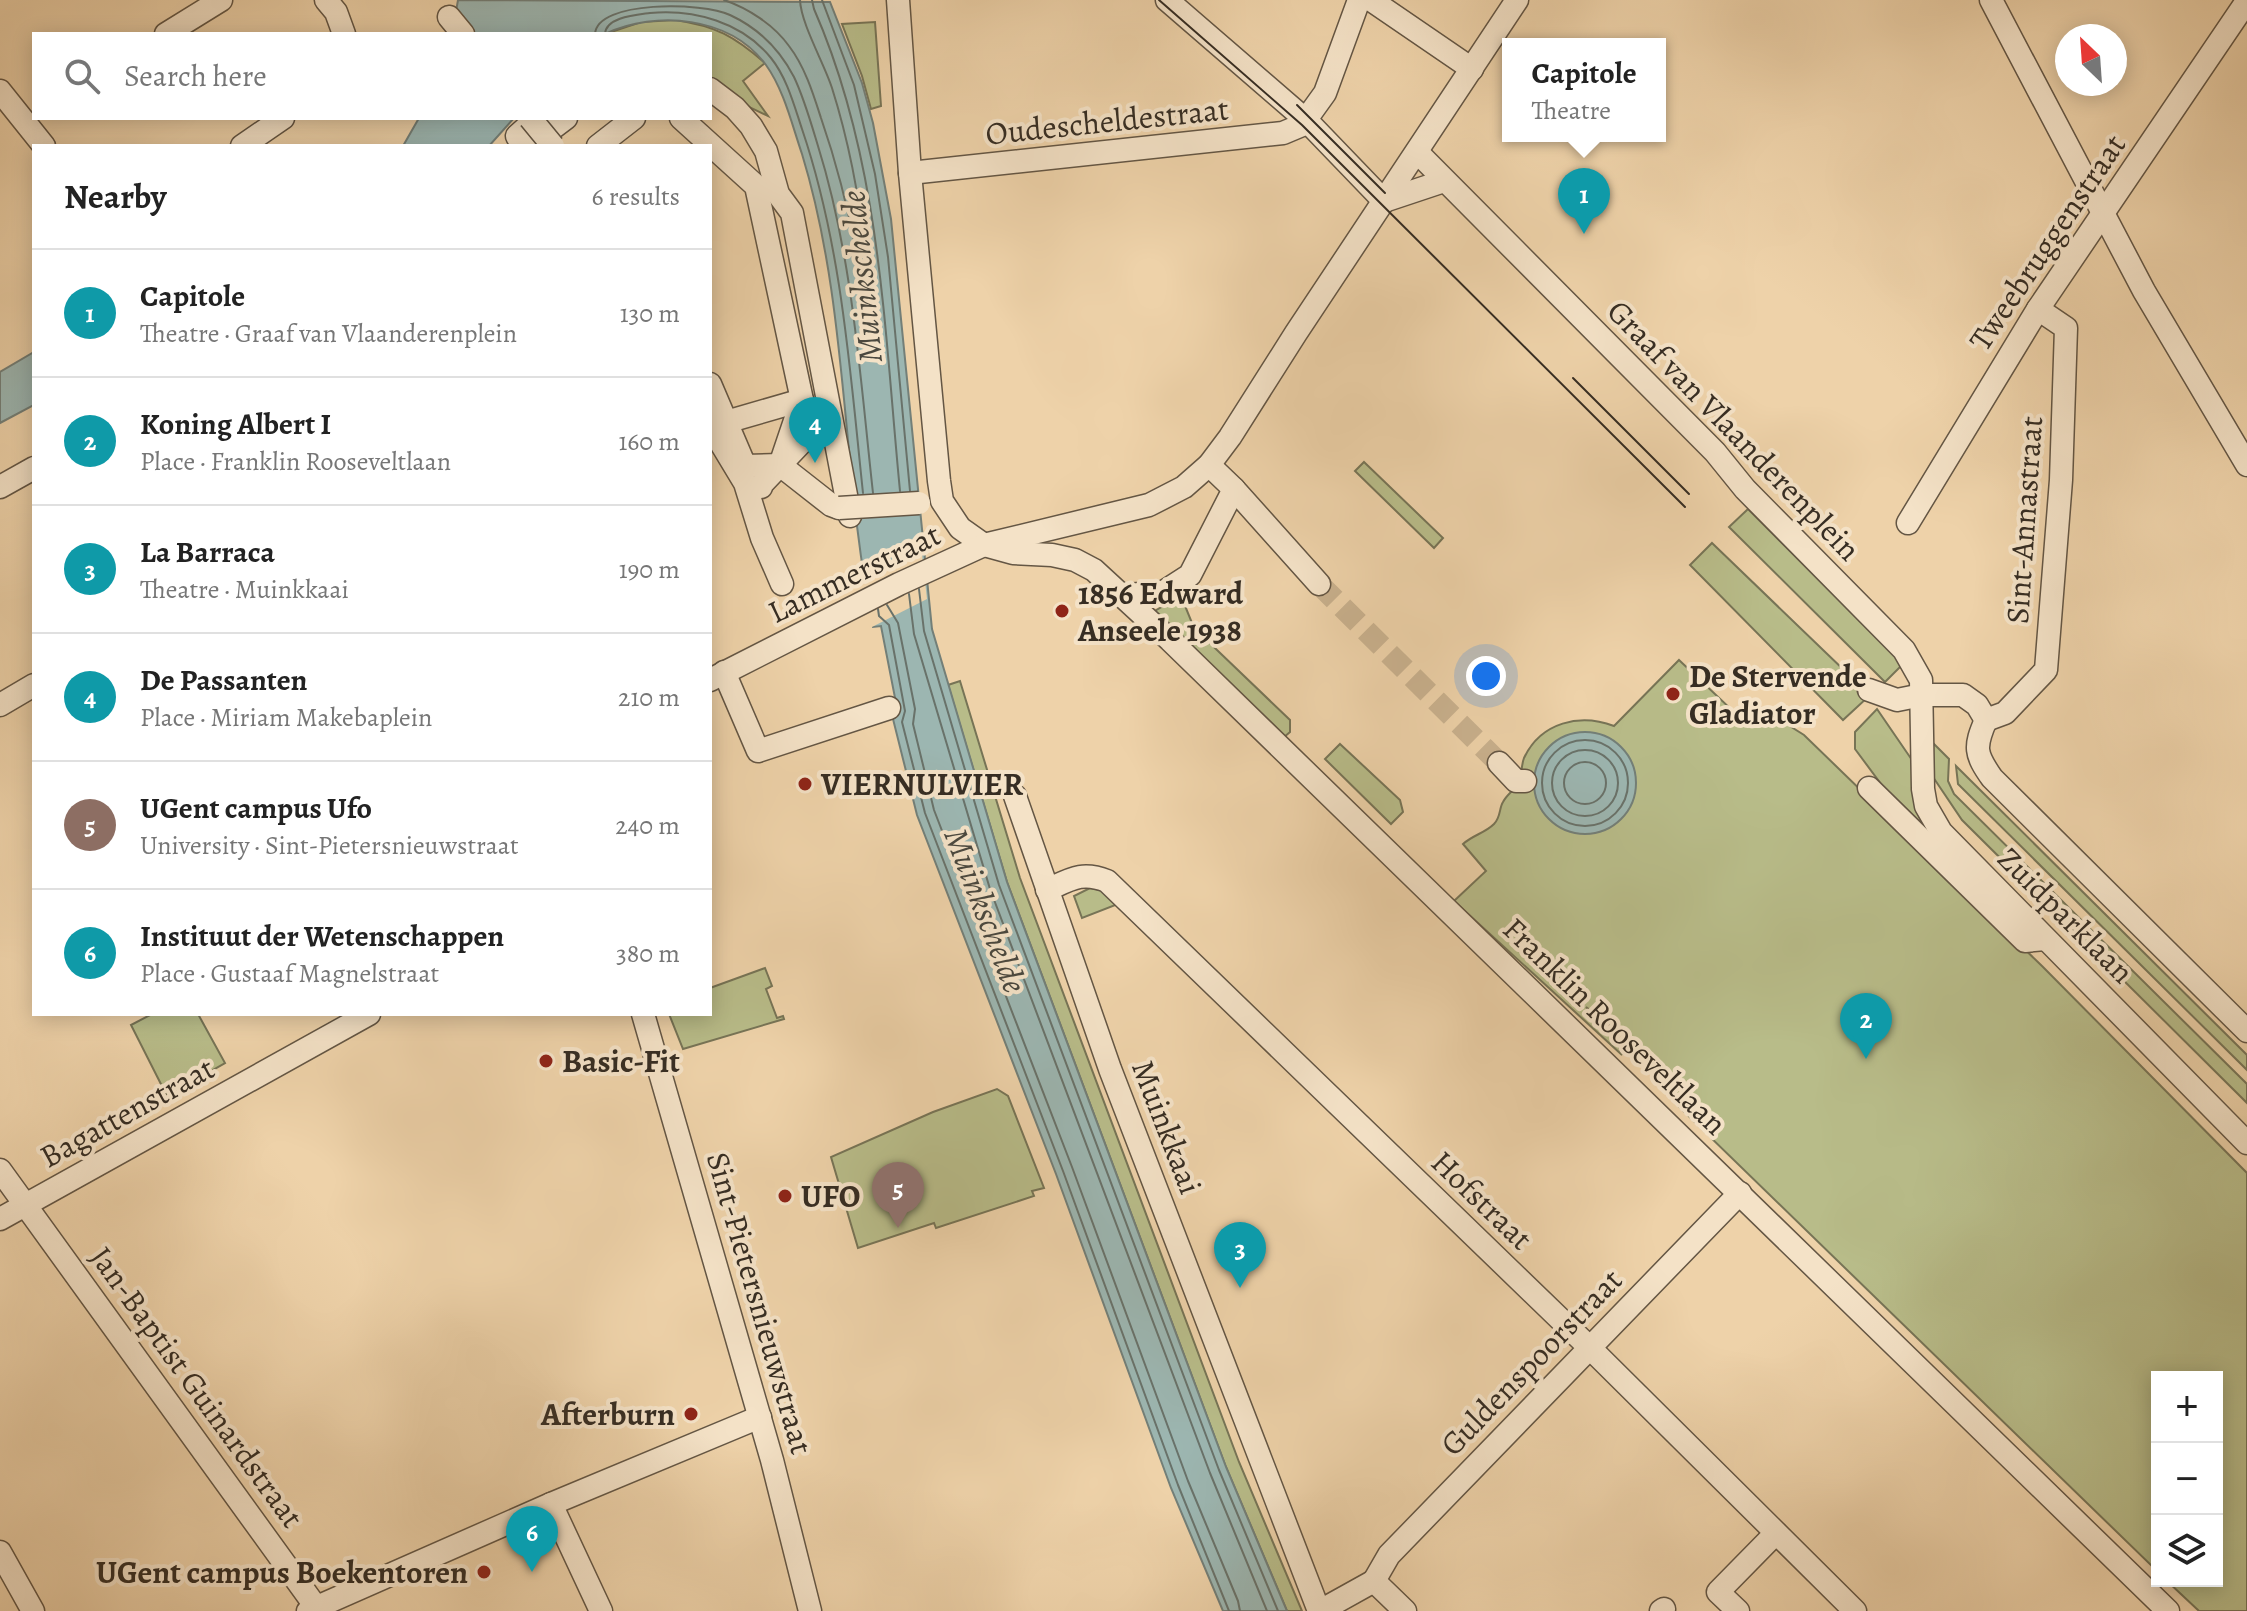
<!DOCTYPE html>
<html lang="en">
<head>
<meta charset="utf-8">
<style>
	body { margin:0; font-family:Alegreya,serif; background:#f6f6f6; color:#222 }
	.controls { position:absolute; right:24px; bottom:24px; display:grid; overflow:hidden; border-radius:0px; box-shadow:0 4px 20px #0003 }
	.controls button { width:72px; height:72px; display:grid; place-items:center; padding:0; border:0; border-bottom:2px solid #e0e0e0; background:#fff; color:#222; font:40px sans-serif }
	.compass { position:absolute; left:2055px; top:24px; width:72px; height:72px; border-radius:50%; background:#fff; box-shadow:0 4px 20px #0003; rotate:335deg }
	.you { position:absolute; left:1486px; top:676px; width:28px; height:28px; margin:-20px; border:6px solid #fff; border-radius:50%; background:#1a73e8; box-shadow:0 0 0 12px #1a73e833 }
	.badge { display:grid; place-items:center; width:52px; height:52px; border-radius:50%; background:#d93025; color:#fff; font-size:26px; font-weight:700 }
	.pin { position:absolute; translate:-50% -66px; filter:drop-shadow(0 2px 4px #0008) }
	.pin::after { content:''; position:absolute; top:42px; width:28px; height:24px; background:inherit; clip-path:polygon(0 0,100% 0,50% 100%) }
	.popup { position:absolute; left:1502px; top:38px; width:164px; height:104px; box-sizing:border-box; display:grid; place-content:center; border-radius:0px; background:#fff; filter:drop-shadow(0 2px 6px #0005); font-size:26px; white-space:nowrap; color:#767676 }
	.popup b { font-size:30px; color:#222 }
	.popup::after { content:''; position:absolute; left:50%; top:100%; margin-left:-16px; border:16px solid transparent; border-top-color:#fff }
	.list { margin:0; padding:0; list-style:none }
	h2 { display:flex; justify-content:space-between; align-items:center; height:104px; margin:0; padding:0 32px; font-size:34px }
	h2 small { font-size:26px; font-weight:400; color:#767676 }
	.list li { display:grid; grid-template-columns:52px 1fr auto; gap:24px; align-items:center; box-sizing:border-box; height:128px; padding:0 32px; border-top:2px solid #e0e0e0 }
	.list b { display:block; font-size:30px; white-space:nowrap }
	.list p { margin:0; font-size:26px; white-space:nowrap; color:#767676 }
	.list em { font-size:26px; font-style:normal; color:#767676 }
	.icon { flex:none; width:44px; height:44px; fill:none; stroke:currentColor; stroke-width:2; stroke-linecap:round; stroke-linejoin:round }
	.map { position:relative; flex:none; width:2247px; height:1611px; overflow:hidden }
	.search { position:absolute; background:#fff; box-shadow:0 4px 20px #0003; left:32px; top:32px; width:680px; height:88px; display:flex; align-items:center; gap:20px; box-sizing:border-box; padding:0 28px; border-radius:0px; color:#767676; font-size:30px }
	.panel { position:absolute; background:#fff; box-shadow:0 4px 20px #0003; left:32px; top:144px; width:680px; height:872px; border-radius:0px }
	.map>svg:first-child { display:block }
</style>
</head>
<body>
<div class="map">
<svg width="2247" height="1611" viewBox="0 0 2247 1611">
	<rect width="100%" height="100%" fill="#eed2a9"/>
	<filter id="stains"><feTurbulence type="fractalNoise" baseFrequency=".0025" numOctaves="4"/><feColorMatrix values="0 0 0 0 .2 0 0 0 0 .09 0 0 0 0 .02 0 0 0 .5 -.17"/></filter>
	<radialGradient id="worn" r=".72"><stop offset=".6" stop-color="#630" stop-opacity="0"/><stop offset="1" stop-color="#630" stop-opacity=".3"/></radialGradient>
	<g fill="#b8bc89" stroke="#777456" stroke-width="2">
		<path d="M675,20C716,26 734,36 765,63L743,81L768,116L751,108L710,79V34H605L641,22Z"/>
		<path d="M875,22L881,106L871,109L862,76L842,24Z"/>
		<path d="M1364,462L1443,538L1434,548L1355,471Z"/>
		<path d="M1748,509L1903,664L1885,682L1729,527Z"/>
		<path d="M1712,543L1848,674L1868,697L1843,720L1690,565Z"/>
		<path d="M1181,596L1194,628L1290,720V732L1283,738L1153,612Z"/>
		<path d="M1679,660L1736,714L1750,701L1804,735L2042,966L2247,1173V1611H2199L2167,1581H2217V1377H2157V1571L1670,1098L1652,1057L1586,1007L1615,1036L1622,1055L1454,901L1486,871L1463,844C1473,835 1485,833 1494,824C1501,817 1499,808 1503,802C1507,794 1515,790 1519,782C1522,775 1521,766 1524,758C1541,722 1580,713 1614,726Z"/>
		<path d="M960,681L1020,878L1239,1462L1302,1611H1287L1226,1467L1007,882L948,685Z"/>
		<path d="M1877,709L1912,760L1916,809L1924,828L1887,792L1855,749V732Z"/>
		<path d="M1933,743L1949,759L1948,781L1954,794L2247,1084V1103L1962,820L1933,777Z"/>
		<path d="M1340,744L1400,800L1403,812L1391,824L1325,759Z"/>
		<path d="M1956,766L2247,1055V1070L1958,784Z"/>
		<path d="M1090,888L1101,890L1118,904L1082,918L1074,896Z"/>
		<path d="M765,968L772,986L766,989L777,1018L783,1016L784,1019L683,1049L669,1014H710V988Z"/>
		<path d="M152,1014H198L225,1063L167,1096L131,1025Z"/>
		<path d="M997,1089L1008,1096L1044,1188L1032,1191L1034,1196L936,1228L934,1223L858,1248L831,1157L933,1112Z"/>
	</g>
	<g fill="#9cb6b1" stroke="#737f78" stroke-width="2">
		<path d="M458,0L830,2L862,83L873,123L891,219L932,629L1007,882L1226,1467L1287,1611H1223L1171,1488L1056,1174L917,815L892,715L898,713L881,626L873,627C841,471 849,308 802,154C792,125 784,90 766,65C730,16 656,10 605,34H452Z"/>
		<path d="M419,118H514L489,146H403Z"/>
		<path d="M34,352V405L0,423V372Z"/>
		<circle cx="1585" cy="783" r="51"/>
	</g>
	<path fill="#eed2a9" d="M921,545L927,599L870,628L860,576Z"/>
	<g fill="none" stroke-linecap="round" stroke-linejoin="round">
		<g stroke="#69726a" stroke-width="2">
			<path d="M724,0C748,8 774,25 789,46C805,67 813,93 821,118C838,167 850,216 859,267L863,270L867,266C861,207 850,145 832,88C824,63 801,24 800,0"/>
			<path d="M812,0L814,9C881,162 884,328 900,491"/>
			<path d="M822,0L854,85L875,174L888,257L910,491"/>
			<path d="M595,34C597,0 703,2 730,15C758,28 780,50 794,77C804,98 811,123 818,146C853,258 860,377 873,493"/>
			<path d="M605,34C606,17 636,15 650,13C694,9 742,22 771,58C787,78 794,105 802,129C842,247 850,371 863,493"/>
			<path d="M919,589L924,631L999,885L1219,1470L1278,1611"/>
			<path d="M909,594L914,634L990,889L1210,1473L1267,1611"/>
			<path d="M887,605L898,623L915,709L913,724L934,810L1072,1167L1188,1481L1238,1601L1240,1611"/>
			<path d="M878,609L879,616L889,625L905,711L902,722L925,813L1063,1171L1178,1485L1229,1611"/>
			<circle cx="1585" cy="783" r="43"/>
			<circle cx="1585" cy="783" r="33"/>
			<circle cx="1585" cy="783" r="21"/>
		</g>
		<path stroke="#c9b18e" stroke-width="22" stroke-dasharray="22 11" stroke-linecap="butt" d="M1319,584L1499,763"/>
		<defs>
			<g id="minor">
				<path d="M326,0L336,12L344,34"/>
				<path d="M898,0L910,173L939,481L942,501L960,528L984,545L1013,553L1052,555L1075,560L1094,570L1170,640L2168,1611"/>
				<path d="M1167,0L1307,121L1384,201"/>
				<path d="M1371,0L1472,69"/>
				<path d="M1991,0L2144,291L2247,465"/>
				<path d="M449,17L463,34"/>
				<path d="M166,34L221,0"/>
				<path d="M710,89L735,108L751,126L766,151L778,194L792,213L850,516"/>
				<path d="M0,91L44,146"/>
				<path d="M681,118L756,186L802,400L780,465"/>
				<path d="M242,146L283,118"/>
				<path d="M523,146L517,136L537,118"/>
				<path d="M529,146L566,118"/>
				<path d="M598,146L634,118"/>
				<path d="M1417,152L1715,452L1745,489L1904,650L1921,680L1923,789L1926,806L1941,832L2247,1143"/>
				<path d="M910,173L1283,133L1302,125L1325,93L1359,0"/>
				<path d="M1384,201L1444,181"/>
				<path d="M710,384L745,466L780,465L831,505L839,508"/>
				<path d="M726,422L802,400"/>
				<path d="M710,425L745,483L762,538L782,584"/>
				<path d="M0,487L34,468"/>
				<path d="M761,487L762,484L819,424"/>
				<path d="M1234,489L1319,584"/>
				<path d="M1908,523L2038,309L2247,1"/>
				<path d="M1121,595L1162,593L1190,575L1234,489L1209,465"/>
				<path d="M724,672L758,751L889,708"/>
				<path d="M710,680L899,584L984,545L1149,505L1184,487L1209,465L1230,437L1296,333L1517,0"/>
				<path d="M1869,690L1897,700L1922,695H1963L1977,705L1986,720"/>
				<path d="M0,705L34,685"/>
				<path d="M1986,720L2005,713L2046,670L2061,480L2066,328L2038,309"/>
				<path d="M1986,720C1974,747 1975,754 1992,778L2247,1031"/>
				<path d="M1499,763L1516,781H1525"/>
				<path d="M1869,788L2025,941L2045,939"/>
				<path d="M1015,796L1110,1069L1319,1611"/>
				<path d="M1047,890C1071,879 1082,871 1107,881L1589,1347L1855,1611"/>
				<path d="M643,1014L772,1460L810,1611"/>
				<path d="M0,1170L316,1607"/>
				<path d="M0,1219L369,1014"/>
				<path d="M551,1504L601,1611"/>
				<path d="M0,1552L33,1611"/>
				<path d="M1374,1581L1389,1555L1740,1193"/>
				<path d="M308,1611L551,1504L760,1417"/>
				<path d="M1320,1611L1374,1581L1405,1611"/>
				<path d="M1661,1611L1664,1609"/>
				<path d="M1738,1611L1718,1592L1776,1533"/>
			</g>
		</defs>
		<use href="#minor" stroke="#645644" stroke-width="25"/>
		<use href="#minor" stroke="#f4e2c7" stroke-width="22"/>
		<g stroke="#362d23" stroke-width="2">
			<path d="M1159,0L1302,125L1685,507"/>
			<path d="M1297,105L1385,193"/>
			<path d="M1573,378L1689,494"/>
		</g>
		<defs>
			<g id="minor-bridge">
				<path d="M530,118L553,146"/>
				<path d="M839,508L919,503"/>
			</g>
		</defs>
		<use href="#minor-bridge" stroke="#645644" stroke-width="25" stroke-linecap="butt"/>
		<use href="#minor-bridge" stroke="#f4e2c7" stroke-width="22"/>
	</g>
	<g fill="#8f2418" stroke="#f4e2c7" stroke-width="3">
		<circle cx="1062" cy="611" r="8"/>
		<circle cx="1673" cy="694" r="8"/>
		<circle cx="805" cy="784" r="8"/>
		<circle cx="546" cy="1061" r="8"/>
		<circle cx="785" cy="1196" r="8"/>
		<circle cx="691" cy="1414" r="8"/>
		<circle cx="484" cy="1572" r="8"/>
	</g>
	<g text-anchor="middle" stroke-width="8" stroke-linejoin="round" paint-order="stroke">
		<g font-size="32" fill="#362d23" stroke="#f4e2c7">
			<text transform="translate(1107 121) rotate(-6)" y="11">Oudescheldestraat</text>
			<text transform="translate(2047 242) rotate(-56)" y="11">Tweebruggenstraat</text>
			<text transform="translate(1734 430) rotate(46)" y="11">Graaf van Vlaanderenplein</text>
			<text transform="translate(2024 520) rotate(-86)" y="11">Sint-Annastraat</text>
			<text transform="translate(854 573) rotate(-26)" y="11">Lammerstraat</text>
			<text transform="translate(2066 915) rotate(45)" y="11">Zuidparklaan</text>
			<text transform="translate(1615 1026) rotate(44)" y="11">Franklin Rooseveltlaan</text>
			<text transform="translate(127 1112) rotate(-29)" y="11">Bagattenstraat</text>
			<text transform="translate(1167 1127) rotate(69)" y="11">Muinkkaai</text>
			<text transform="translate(1482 1200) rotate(44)" y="11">Hofstraat</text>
			<text transform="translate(760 1303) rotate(74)" y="11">Sint-Pietersnieuwstraat</text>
			<text transform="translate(1531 1362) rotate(-46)" y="11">Guldenspoorstraat</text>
			<text transform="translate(197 1387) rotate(54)" y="11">Jan-Baptist Guinardstraat</text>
		</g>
		<g font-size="32" font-weight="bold" fill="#362d23" stroke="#f4e2c7" text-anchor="start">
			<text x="1078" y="604">1856 Edward<tspan x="1078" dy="37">Anseele 1938</tspan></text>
			<text x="1689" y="687">De Stervende<tspan x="1689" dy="37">Gladiator</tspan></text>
			<text x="821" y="795">VIERNULVIER</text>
			<text x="562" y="1072">Basic-Fit</text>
			<text x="801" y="1207">UFO</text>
			<text x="675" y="1425" text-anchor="end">Afterburn</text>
			<text x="468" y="1583" text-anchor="end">UGent campus Boekentoren</text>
		</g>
		<g font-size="34" font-style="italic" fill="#4a483f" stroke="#f4e2c7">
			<text transform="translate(861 277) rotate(-96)" y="12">Muinkschelde</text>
			<text transform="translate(986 910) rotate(69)" y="12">Muinkschelde</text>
		</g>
	</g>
	<rect width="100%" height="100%" filter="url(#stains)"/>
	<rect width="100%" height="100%" fill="url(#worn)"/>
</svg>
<div class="controls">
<button>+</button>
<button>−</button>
<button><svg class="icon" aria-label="layers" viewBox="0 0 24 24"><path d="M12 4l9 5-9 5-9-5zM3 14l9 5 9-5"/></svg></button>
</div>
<svg class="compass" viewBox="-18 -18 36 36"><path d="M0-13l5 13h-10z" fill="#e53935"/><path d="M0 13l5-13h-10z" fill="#767676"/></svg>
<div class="you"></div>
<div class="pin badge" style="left:1584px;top:234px;background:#0f9aa8">1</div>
<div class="popup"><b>Capitole</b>Theatre</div>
<div class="pin badge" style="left:1866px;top:1059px;background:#0f9aa8">2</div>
<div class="pin badge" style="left:1240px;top:1288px;background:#0f9aa8">3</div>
<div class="pin badge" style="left:815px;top:463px;background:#0f9aa8">4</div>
<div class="pin badge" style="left:898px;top:1228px;background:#8d6e63">5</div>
<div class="pin badge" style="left:532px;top:1572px;background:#0f9aa8">6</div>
<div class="search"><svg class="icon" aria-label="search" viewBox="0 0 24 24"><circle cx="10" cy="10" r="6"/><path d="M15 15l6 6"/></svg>Search here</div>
<section class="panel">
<h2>Nearby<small>6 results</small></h2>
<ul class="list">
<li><span class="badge" style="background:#0f9aa8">1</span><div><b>Capitole</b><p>Theatre · Graaf van Vlaanderenplein</p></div><em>130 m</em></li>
<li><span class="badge" style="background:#0f9aa8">2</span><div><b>Koning Albert I</b><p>Place · Franklin Rooseveltlaan</p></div><em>160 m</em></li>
<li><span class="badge" style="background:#0f9aa8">3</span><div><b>La Barraca</b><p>Theatre · Muinkkaai</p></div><em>190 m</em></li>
<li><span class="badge" style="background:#0f9aa8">4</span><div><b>De Passanten</b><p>Place · Miriam Makebaplein</p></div><em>210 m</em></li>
<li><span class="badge" style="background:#8d6e63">5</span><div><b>UGent campus Ufo</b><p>University · Sint-Pietersnieuwstraat</p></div><em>240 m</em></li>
<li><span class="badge" style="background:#0f9aa8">6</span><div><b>Instituut der Wetenschappen</b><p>Place · Gustaaf Magnelstraat</p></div><em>380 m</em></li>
</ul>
</section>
</div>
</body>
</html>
